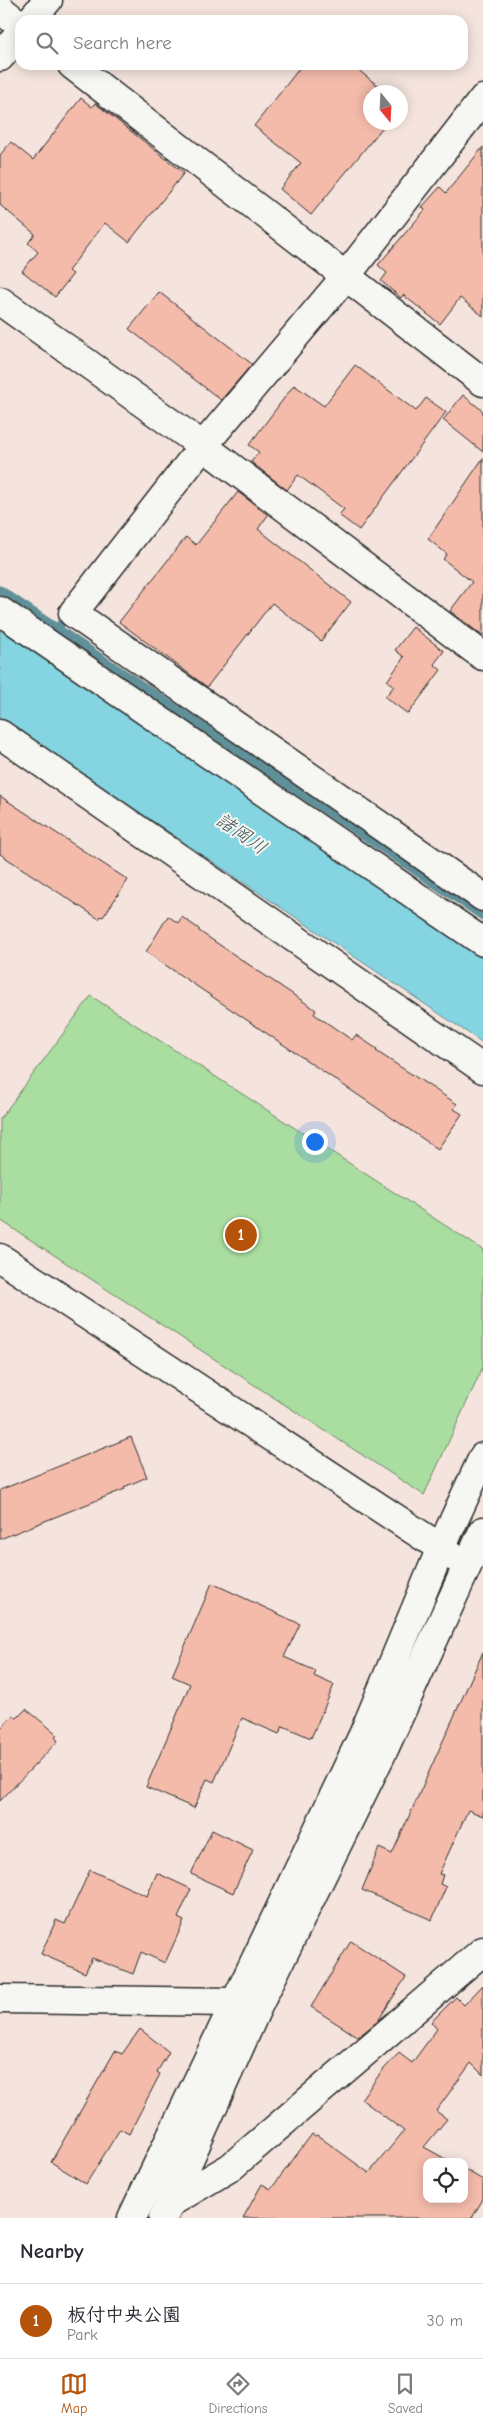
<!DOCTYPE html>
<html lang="en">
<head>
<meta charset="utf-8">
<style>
	body { margin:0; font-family:"Comic Neue","Klee One",sans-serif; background:#f2f2f3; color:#2b2b33 }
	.controls { position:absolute; right:15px; bottom:15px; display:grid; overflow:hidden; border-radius:10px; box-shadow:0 2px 12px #0003 }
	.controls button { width:45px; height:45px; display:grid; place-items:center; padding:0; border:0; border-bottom:1px solid #e1e1e2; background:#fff; color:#2b2b33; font:25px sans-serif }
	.compass { position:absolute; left:363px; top:85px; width:45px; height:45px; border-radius:50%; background:#fff; box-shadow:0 2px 12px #0003; rotate:162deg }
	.you { position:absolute; left:314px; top:1141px; width:18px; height:18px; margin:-12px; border:4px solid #fff; border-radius:50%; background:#1a73e8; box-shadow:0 0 0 8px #1a73e833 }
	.badge { display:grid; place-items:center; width:32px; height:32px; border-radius:50%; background:#b45309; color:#fff; font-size:16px; font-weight:700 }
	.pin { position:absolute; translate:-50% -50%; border:2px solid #fff; box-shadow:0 1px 5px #0006 }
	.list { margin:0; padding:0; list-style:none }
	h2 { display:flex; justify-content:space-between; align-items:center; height:65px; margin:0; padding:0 20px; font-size:21px }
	h2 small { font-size:16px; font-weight:400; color:#7c7c81 }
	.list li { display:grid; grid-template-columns:32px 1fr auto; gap:15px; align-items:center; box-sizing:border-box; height:75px; padding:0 20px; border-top:1px solid #e1e1e2 }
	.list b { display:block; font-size:19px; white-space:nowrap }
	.list p { margin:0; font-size:16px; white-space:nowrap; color:#7c7c81 }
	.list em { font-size:16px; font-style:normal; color:#7c7c81 }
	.icon { flex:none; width:28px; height:28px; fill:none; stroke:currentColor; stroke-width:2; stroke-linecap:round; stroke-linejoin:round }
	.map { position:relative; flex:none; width:483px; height:2218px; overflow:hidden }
	.search { position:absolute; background:#fff; box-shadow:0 2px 12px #0003; left:15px; right:15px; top:15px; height:55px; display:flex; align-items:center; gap:12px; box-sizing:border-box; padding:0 18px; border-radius:15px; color:#7c7c81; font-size:19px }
	.sheet { height:140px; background:#fff }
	nav { display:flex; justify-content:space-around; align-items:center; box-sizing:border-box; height:70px; border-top:1px solid #e1e1e2; background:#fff; font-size:14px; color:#7c7c81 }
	nav a { display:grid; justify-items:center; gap:2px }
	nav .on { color:#b45309 }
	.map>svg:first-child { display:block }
</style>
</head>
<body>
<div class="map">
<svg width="483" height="2218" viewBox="0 0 483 2218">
	<rect width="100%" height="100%" fill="#f5e4dd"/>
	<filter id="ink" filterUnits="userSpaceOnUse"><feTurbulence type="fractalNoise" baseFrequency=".02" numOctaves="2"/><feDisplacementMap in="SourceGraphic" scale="10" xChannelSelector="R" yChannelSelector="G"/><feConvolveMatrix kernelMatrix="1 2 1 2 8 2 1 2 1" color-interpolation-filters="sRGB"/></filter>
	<g filter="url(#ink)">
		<path fill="#aadea0" stroke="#6a8466" d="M91,996L483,1250V1367L424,1495L0,1220V1119Z"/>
		<path fill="#85d4e2" stroke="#619099" d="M0,617L483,946V1043L0,719Z"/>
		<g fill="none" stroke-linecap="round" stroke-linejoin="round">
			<g stroke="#619099" stroke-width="9">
				<path d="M0,590L483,916"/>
				<path d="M57,629L69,612"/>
			</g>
		</g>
		<g fill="#f4bbab" stroke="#2b2b2b">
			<path d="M302,65H352L386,92H370V122H387L311,215L280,189L301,163L254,126Z"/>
			<path d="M81,98L92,107L95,103L184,173L129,242L105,223L68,271L73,274L55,297L22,271L38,252L28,243L35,234L0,205V155L11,142L33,160Z"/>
			<path d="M483,147V316L460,298L440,324L403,295L401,298L381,281L387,273L378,265L425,210L422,207L440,187L446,193Z"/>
			<path d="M159,292L252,364L221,400L129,329Z"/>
			<path d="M355,365L416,411L426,398L446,412L359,530L339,515L344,509L298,475L287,490L251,462L259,452L249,445L294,385L324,406Z"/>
			<path d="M463,395L483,411V452L443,420Z"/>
			<path d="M483,458V636L450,611L472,582L443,559L447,554L428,539Z"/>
			<path d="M238,492L268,515L258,529L351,602L321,641L272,603L207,687L119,622L186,537L196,545Z"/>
			<path d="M413,627L444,651L434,664L441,670L408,714L385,697L394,686L387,681L404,657L395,650Z"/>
			<path d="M0,796L128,880L103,917L101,916L99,919L0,854Z"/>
			<path d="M168,916L178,923L182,917L199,929V931L316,1010L314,1014L352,1040L356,1035L377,1049L376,1051L457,1104L454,1109L462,1114L440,1146L438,1149L146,952Z"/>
			<path d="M131,1437L147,1477L124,1487L125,1489L0,1539V1490Z"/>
			<path d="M212,1583L300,1624L284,1657L316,1671L314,1676L334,1685L311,1738L283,1726L279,1734L242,1718L214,1782L207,1779L194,1808L146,1787L190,1684L172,1676Z"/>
			<path d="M483,1652V1816L468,1810L439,1874L443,1875L440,1884L446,1887L432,1920L362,1890L379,1848L392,1854Z"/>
			<path d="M26,1709L57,1734L55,1737L58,1741L0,1801V1729L13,1715L17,1718Z"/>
			<path d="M212,1830L253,1850L233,1893L191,1874Z"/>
			<path d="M90,1870L147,1896L157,1873L191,1889L178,1918L184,1921L165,1963L141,1952L133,1974L92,1958L85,1973L41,1954L56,1920L65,1924Z"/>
			<path d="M351,1941L406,1977L378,2021L358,2037L311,2007Z"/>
			<path d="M483,1985V2075L471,2063L436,2111L447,2119L424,2147L451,2162H427V2199H464V2169L483,2180V2199L472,2218H243L262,2184L271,2189L312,2134L315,2136L317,2135L369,2173L404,2131L361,2099L383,2070L399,2053L412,2063L437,2029L431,2022L456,1997L464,2005Z"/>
			<path d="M140,2029L169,2052L157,2072L160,2074L129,2134L120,2129L86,2184L51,2162L115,2051L122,2054Z"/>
		</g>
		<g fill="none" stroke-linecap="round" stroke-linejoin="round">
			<defs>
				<g id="minor">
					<path d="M0,9L20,25"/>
					<path d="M31,20L48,0"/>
					<path d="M0,57L20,34"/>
					<path d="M72,65L483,382"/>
					<path d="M483,99L346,276L203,446L73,613L483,897"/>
					<path d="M0,301L203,446L483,656"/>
					<path d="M0,611L483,942"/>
					<path d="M0,734L483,1069"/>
					<path d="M0,1258L456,1558"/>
					<path d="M0,1999L234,2002L248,2005"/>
					<path d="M170,2203L231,2167L483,1951"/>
					<path d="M132,2218L363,1735L441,1548L483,1457"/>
					<path d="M163,2218L258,2006L385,1747L483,1531"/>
				</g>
			</defs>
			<use href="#minor" stroke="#2b2b2b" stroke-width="31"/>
			<use href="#minor" stroke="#f6f6f2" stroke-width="28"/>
		</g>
	</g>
	<g text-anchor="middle" stroke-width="4" stroke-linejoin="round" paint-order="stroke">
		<g font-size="19" font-style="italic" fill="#425559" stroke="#f6f6f2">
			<text transform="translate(242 833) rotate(35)" y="7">諸岡川</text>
		</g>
	</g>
</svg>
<div class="controls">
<button><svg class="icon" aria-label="locate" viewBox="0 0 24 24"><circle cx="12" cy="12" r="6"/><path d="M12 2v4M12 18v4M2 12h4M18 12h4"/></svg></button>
</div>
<svg class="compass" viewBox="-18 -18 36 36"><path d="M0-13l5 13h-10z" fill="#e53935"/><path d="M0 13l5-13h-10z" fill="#7c7c81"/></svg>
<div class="you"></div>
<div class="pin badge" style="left:241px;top:1235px">1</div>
<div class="search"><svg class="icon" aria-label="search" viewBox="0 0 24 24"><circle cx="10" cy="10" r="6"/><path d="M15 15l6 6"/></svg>Search here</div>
</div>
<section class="sheet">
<h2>Nearby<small></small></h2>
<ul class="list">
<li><span class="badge">1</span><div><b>板付中央公園</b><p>Park</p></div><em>30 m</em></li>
</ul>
</section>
<nav>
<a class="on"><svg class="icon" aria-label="map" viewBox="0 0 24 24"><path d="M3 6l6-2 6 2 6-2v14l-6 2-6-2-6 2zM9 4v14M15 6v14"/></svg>Map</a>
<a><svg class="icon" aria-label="directions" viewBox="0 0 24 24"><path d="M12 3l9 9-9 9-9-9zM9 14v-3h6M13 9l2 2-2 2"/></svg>Directions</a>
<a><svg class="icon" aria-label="saved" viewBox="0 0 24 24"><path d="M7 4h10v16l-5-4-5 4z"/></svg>Saved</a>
</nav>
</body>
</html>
